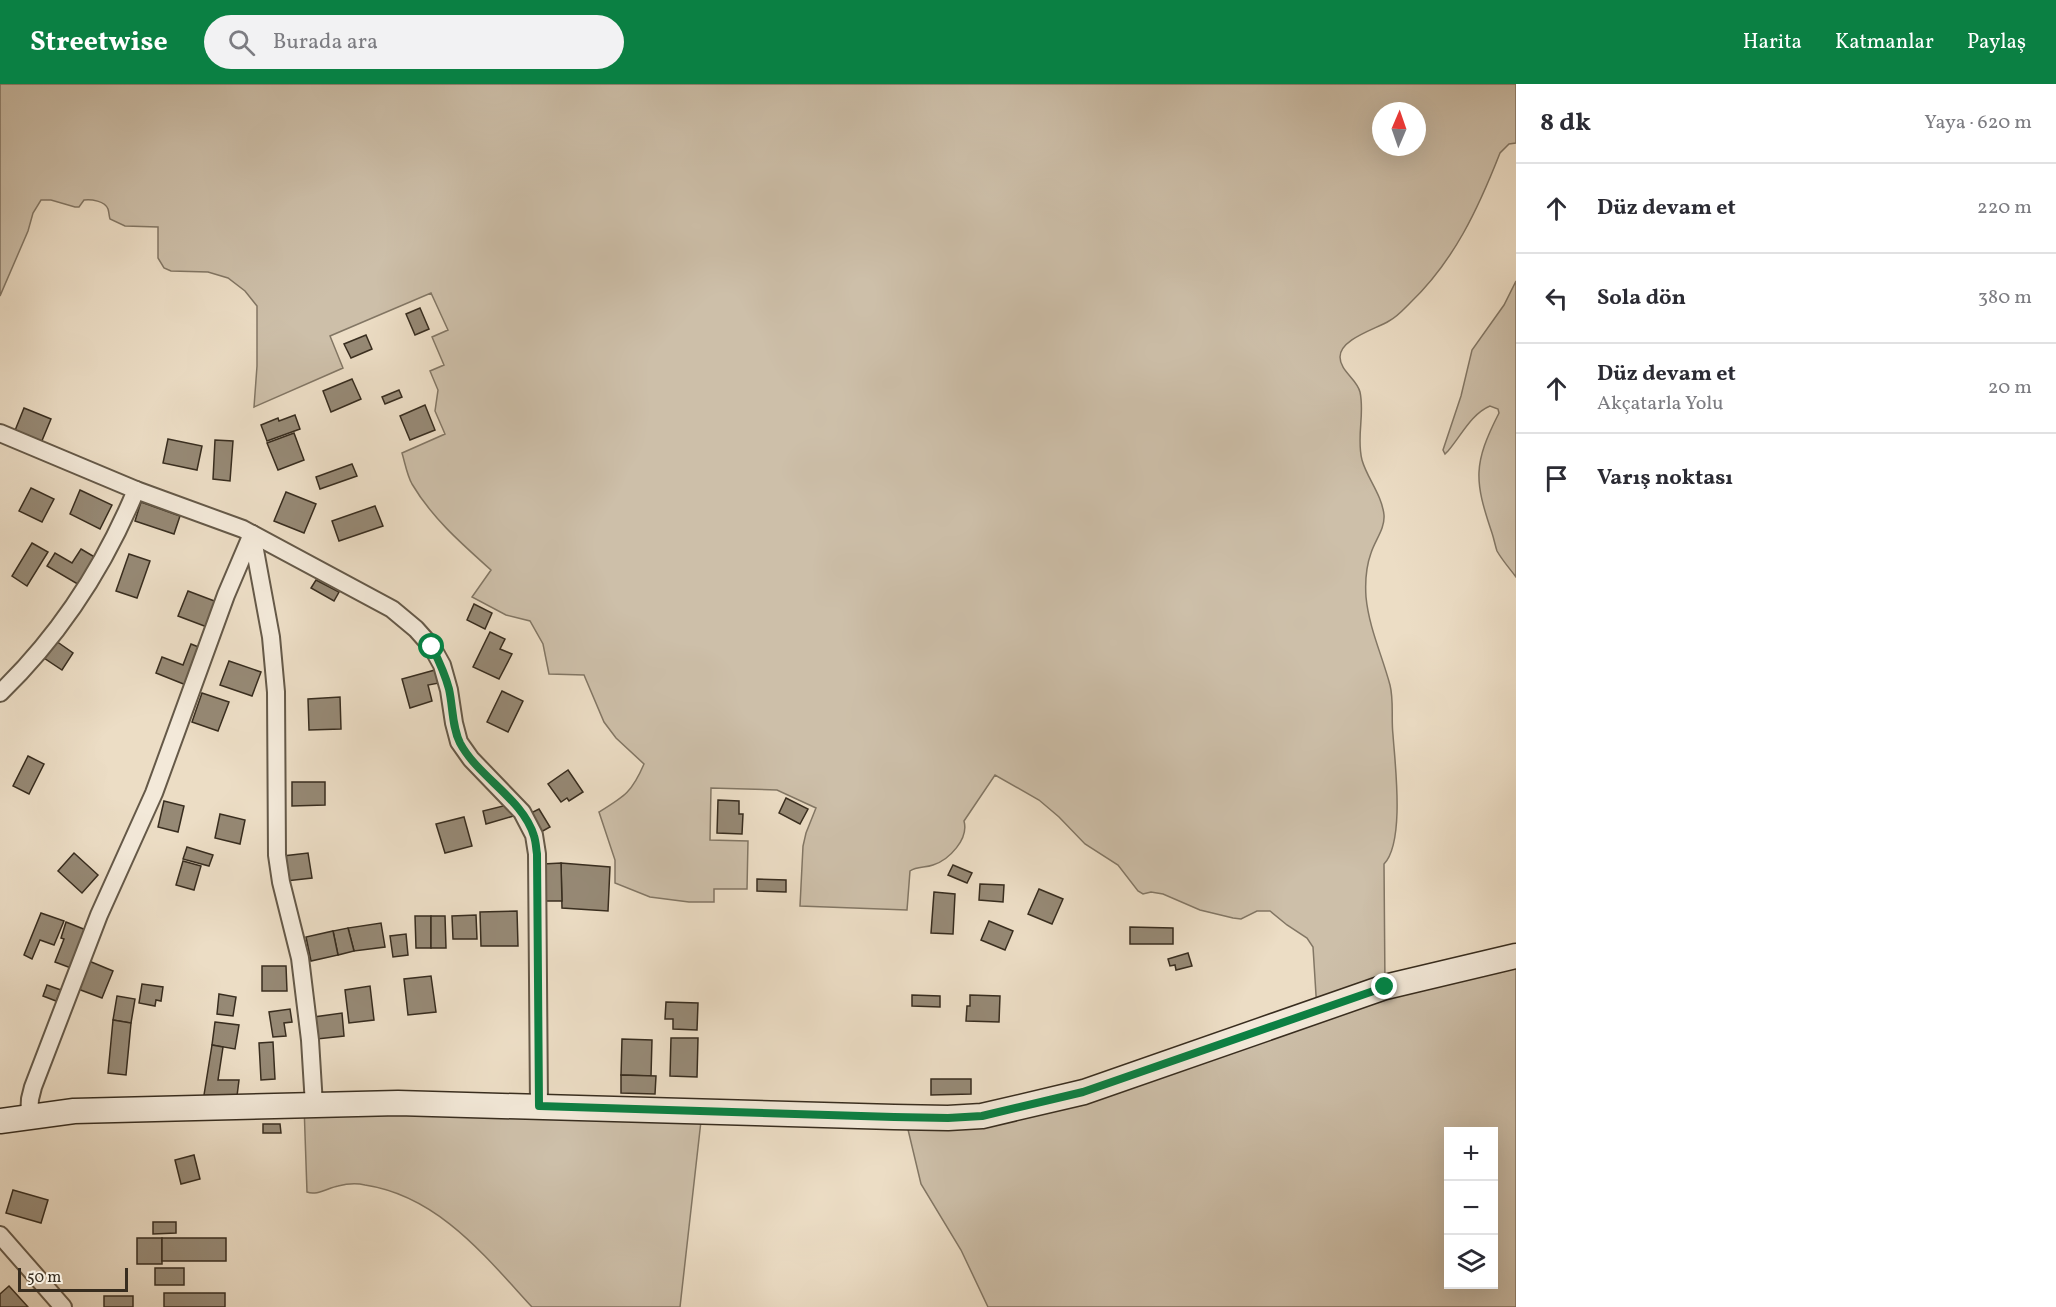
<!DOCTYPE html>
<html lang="tr">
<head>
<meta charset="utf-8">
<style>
	body { margin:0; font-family:Vollkorn,serif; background:#f2f2f3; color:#2b2b33 }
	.controls { position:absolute; right:18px; bottom:18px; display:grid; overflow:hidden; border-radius:0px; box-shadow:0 6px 24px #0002 }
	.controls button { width:54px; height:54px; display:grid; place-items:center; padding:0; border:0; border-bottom:2px solid #e1e1e2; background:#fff; color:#2b2b33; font:30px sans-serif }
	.compass { position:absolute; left:1372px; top:18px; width:54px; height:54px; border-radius:50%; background:#fff; box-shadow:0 6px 24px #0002; rotate:2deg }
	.scale { position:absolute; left:18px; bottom:15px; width:110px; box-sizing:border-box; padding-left:6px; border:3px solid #382d1f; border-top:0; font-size:16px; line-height:21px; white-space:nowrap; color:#382d1f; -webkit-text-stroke:4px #f3e9d9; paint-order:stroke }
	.stop { position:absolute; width:18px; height:18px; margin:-14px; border:4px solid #0b8043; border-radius:50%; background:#fff }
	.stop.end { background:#0b8043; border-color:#fff; box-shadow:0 2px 6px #0008 }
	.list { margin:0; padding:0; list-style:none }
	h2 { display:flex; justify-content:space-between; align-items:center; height:78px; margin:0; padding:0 24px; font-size:26px }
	h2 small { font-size:20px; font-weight:400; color:#7c7c81 }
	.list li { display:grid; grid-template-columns:39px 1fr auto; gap:18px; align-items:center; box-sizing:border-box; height:90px; padding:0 24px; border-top:2px solid #e1e1e2 }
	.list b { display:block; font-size:22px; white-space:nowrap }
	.list p { margin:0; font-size:20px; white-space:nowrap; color:#7c7c81 }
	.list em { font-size:20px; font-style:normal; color:#7c7c81 }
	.icon { flex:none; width:33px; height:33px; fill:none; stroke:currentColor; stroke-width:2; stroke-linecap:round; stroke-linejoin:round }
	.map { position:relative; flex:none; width:1516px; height:1223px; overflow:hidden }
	header { display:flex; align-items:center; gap:36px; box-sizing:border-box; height:84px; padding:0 30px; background:#0b8043; color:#fff }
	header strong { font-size:28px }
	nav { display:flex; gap:33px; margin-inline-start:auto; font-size:21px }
	.search { width:420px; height:54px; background:#f2f2f3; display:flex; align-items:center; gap:15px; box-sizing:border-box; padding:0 21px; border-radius:33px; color:#7c7c81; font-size:22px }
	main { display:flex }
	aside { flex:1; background:#fff }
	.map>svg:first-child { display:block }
</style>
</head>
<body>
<header>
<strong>Streetwise</strong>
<div class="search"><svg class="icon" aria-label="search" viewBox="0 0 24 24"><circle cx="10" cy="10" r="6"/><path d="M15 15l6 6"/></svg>Burada ara</div>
<nav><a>Harita</a><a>Katmanlar</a><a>Paylaş</a></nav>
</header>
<main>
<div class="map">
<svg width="1516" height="1223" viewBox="0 0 1516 1223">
	<rect width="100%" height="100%" fill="#ecddc5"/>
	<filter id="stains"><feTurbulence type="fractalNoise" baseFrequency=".00333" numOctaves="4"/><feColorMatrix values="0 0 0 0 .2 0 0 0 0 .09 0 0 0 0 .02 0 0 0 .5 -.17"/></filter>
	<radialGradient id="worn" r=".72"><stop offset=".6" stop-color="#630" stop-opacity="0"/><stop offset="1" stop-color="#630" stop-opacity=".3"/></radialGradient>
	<g fill="#cdbfa9" stroke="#827664" stroke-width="1.5" fill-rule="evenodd">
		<path d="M0,0H1516V59L1509,60L1500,69C1478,125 1454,177 1410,219C1403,226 1397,233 1389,237C1376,245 1340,255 1340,273C1340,287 1357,295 1360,308C1365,331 1356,353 1362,376C1367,394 1382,411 1384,431C1385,445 1375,456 1371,469C1366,483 1365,498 1366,513C1369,544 1382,571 1390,601C1394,617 1391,635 1393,651C1395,680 1405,758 1384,780L1385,903L1516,872V1223H988L961,1166L921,1100L905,1033L982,1032L1317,927L1313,863L1307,854L1287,841L1270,827H1257L1241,835L1233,834L1200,826L1163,810L1151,808L1143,810L1138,807L1118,781L1085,760L1059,733L1039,716L995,691L964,737C969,755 949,776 933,781C925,784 917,782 910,787L907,826L800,822L803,762L806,749L816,724L777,706L711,704L710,756L748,757L747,805H714V818H689L650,813L615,799V776L599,728C625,712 632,708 644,680L616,654L604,638L584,591L549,590L543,560L530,537L506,531L472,513L491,486C462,460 432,434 412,400C407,391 405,379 402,369L445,350L435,327L438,306L430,287L444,281L432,253L448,246L431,209L330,252L343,284L254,323L257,282V222L245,207L228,194L208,188L171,187L164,184L158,174V143L125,142L110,135C109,132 109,128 108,125C105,117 91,115 84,116L79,123H75L51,116H41L33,129L28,147L0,212ZM1381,27H1417V63H1381ZM1448,1048H1494V1200H1448Z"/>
		<path d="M1516,197V493C1510,485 1502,476 1497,467C1495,461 1494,455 1492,449C1474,396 1473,380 1499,329L1498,325L1490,322C1471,330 1461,352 1448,367L1445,370L1443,366L1461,312L1472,266L1504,221Z"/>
		<path d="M304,1021L702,1028L680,1223H532C485,1172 438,1112 365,1101C356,1099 346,1100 338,1102C328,1104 316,1112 307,1108Z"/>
	</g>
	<g fill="#968975" stroke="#382d1f" stroke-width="1.5">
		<path d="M420,224L429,245L415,251L406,230Z"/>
		<path d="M366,251L372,265L351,274L344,260Z"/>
		<path d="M352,295L361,315L331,328L323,307Z"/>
		<path d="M399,306L402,313L385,320L382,313Z"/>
		<path d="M425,321L435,346L410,356L400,332Z"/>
		<path d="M24,324L51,335L41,359L14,349Z"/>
		<path d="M295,331L300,345L267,357L261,341L278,334L279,337Z"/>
		<path d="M294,349L304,376L278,386L267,359Z"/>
		<path d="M168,355L202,362L197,386L163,379Z"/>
		<path d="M215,356L233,357L230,397L213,395Z"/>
		<path d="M352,380L357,392L320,405L316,393Z"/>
		<path d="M31,404L54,415L42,438L19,427Z"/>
		<path d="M80,406L112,421L100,445L70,430Z"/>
		<path d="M286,408L316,420L304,449L274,437Z"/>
		<path d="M141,418L180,432L174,450L135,437Z"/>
		<path d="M375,422L383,442L339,457L332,437Z"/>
		<path d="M32,459L48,468L27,502L12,492Z"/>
		<path d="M81,465L98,475L81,502L47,482L55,469L72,479Z"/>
		<path d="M129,470L150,477L137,514L116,507Z"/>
		<path d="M316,496L339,508L334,517L311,504Z"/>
		<path d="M188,507L217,518L207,543L178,532Z"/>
		<path d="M474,520L492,529L485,545L467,536Z"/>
		<path d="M490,548L505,555L500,565L512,570L499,595L473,583Z"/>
		<path d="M56,557L73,569L62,586L44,574Z"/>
		<path d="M191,560L201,564L186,601L156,589L162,573L183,581Z"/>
		<path d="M229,577L261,588L252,612L220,601Z"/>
		<path d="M435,586L439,599L428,601L432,617L410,624L402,595Z"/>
		<path d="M502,607L523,617L508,648L487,638Z"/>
		<path d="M202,609L229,618L218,647L192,638Z"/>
		<path d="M340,613L341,645L309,646L308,615Z"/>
		<path d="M28,672L44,680L29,710L13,702Z"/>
		<path d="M568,686L583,708L569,717L567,714L561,718L548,700Z"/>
		<path d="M292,698H325V721L292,722Z"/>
		<path d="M786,714L808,725L800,740L779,729Z"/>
		<path d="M718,716L739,717V730H743L742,750L717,749Z"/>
		<path d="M164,717L184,722L178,748L158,743Z"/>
		<path d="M507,721L517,731L486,740L483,727Z"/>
		<path d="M539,725L550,743L541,748L529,730Z"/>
		<path d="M220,730L245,736L240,760L215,754Z"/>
		<path d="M464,733L472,762L445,769L436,740Z"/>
		<path d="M187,763L213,771L209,782L183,775Z"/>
		<path d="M74,769L98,791L82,809L58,787Z"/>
		<path d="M308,769L312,794L286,797L283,772Z"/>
		<path d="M183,777L201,782L194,806L176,801Z"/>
		<path d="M561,779L610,783L608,827L562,824Z"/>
		<path d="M561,779L562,817H543V780Z"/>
		<path d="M953,781L972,789L967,799L948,791Z"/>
		<path d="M757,795L786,796V808L757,807Z"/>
		<path d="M980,800L1004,801L1003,818L979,816Z"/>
		<path d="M1039,805L1063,815L1052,840L1028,830Z"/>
		<path d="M934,808L955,810L953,850L931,849Z"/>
		<path d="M517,827L518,862H481L480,828Z"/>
		<path d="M41,829L64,837L54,861L40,856L32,875L24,871Z"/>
		<path d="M476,831L477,855H453L452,832Z"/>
		<path d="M415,832H431V864H416Z"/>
		<path d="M431,832H445L446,864H431Z"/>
		<path d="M989,837L1013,847L1005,866L981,856Z"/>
		<path d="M66,838L86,846L71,884L55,878L64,855L61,854Z"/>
		<path d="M381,839L385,863L354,867L348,844Z"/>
		<path d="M1130,843L1173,844V860H1130Z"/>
		<path d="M348,844L354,867L338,871L333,847Z"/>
		<path d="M333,847L338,871L311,877L306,853Z"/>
		<path d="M406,850L408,871L393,873L390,852Z"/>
		<path d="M1188,869L1192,882L1176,886L1175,881L1170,882L1168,875Z"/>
		<path d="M89,877L113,887L102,914L78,905Z"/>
		<path d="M262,882H286L287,907H262Z"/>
		<path d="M431,892L436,928L408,931L404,895Z"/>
		<path d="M142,900L163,903L161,917L156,916L155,922L139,919Z"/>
		<path d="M47,901L61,906L56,917L43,912Z"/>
		<path d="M370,902L374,936L349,939L345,906Z"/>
		<path d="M219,910L236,913L233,932L217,930Z"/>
		<path d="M912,911L940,912V923L912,922Z"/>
		<path d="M970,911L1000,912L999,938L966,937L967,922H970Z"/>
		<path d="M117,912L135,915L131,939L113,936Z"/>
		<path d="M666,918L698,919L697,946L673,945V935H665Z"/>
		<path d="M290,925L292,938L284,939L286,952L273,953L269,928Z"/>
		<path d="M342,929L344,952L317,955L314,933Z"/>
		<path d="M113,936L131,939L126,991L108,989Z"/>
		<path d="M215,938L239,941L235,965L212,961Z"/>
		<path d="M671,954H698L697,993L670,992Z"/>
		<path d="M622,955L652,956L651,992L621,991Z"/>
		<path d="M273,958L275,995L261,996L259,959Z"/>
		<path d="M212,961L223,963L218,996H239L237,1012L204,1011Z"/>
		<path d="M621,991L656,992L655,1010L621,1009Z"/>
		<path d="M931,995H971V1010L931,1011Z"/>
		<path d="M263,1040H280L281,1049H263Z"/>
		<path d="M194,1071L200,1095L181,1100L175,1076Z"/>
		<path d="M13,1106L48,1116L41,1139L6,1129Z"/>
		<path d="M153,1138H176V1149L153,1150Z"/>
		<rect x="137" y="1154" width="25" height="26"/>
		<rect x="162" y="1154" width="64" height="23"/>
		<rect x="155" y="1184" width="29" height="17"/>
		<path d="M9,1202L28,1223H0V1210Z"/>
		<rect x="164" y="1209" width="61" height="14"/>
		<rect x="104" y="1212" width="29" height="11"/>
	</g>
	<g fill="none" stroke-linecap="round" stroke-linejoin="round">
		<defs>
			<g id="street">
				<path d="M0,349L136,406L243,445L392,525L416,545L432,563L442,581L449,606L454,639L459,658L471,675L522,728L534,751L537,770L539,1022"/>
				<path d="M252,450L271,553L276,608L277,771L281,798L300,874L310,956L314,1021"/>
				<path d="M0,609C59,552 105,481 136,406"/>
				<path d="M29,1033L30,1015L33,1003L99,831L154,709L226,511L252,450"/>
				<path d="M0,1151L63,1223"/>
			</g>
			<path id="secondary" d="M0,1037L74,1027L398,1019L894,1033L948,1034L982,1032L1084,1008L1385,903L1516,872"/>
		</defs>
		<use href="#street" stroke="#655948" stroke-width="20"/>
		<use href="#secondary" stroke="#382d1f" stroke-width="27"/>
		<use href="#street" stroke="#f3e9d9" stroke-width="16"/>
		<use href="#secondary" stroke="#f3e9d9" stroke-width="24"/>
	</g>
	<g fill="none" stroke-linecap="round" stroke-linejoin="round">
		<path stroke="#0b8043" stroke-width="8" d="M432,563C439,577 445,590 449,605C453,623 452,643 460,659C478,693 523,715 534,752C536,758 536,764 537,770L539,1022L894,1033L948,1034L982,1032L1083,1008L1385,903"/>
	</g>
	<rect width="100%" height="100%" filter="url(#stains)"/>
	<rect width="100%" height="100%" fill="url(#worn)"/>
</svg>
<div class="controls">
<button>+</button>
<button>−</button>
<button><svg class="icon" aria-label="layers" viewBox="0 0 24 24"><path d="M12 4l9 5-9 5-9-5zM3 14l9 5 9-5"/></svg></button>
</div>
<svg class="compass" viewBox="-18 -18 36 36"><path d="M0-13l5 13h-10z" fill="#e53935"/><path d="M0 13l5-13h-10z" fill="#7c7c81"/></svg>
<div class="scale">50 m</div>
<div class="stop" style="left:432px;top:563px"></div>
<div class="stop end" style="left:1385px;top:903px"></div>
</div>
<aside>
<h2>8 dk<small>Yaya · 620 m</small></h2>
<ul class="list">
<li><svg class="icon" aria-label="ahead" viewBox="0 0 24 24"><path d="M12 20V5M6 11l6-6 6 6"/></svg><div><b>Düz devam et</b></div><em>220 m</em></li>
<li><svg class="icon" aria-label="left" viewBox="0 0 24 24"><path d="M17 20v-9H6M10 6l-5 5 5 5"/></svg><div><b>Sola dön</b></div><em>380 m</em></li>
<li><svg class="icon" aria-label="ahead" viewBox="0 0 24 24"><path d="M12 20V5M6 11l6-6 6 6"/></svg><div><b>Düz devam et</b><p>Akçatarla Yolu</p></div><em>20 m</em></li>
<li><svg class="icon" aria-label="arrive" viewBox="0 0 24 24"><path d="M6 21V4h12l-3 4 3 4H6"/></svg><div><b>Varış noktası</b></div></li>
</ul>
</aside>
</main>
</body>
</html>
